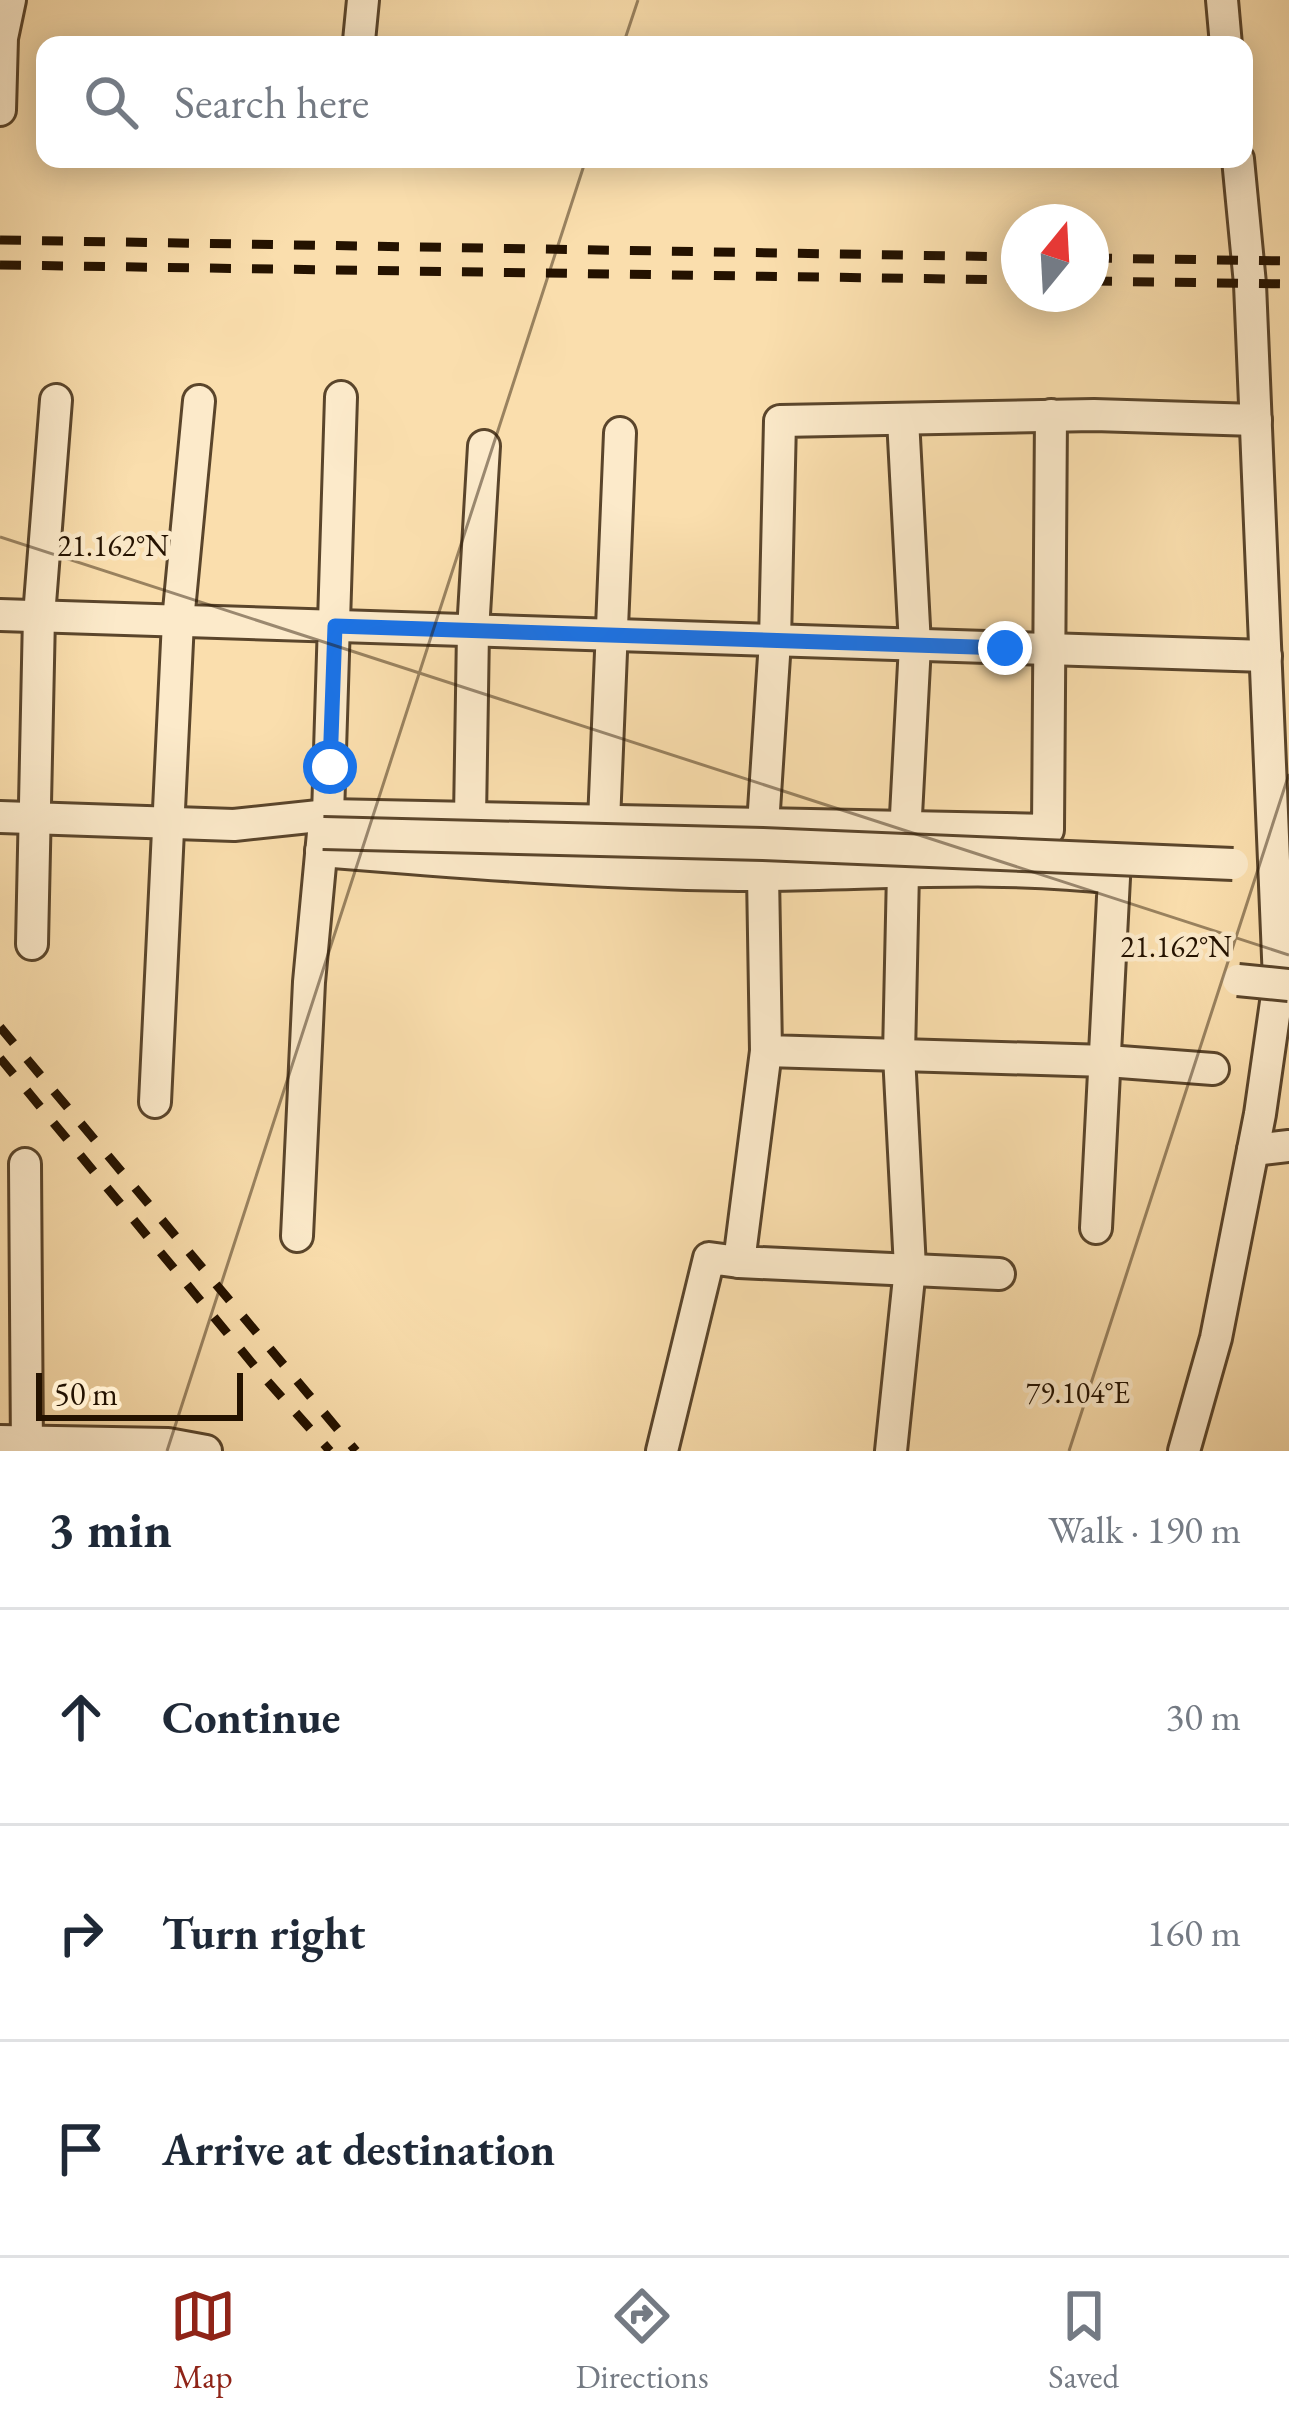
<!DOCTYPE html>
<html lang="en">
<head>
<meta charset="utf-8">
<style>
	body { margin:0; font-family:"EB Garamond",serif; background:#f2f2f3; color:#1f2937 }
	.compass { position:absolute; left:1001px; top:204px; width:108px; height:108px; border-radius:50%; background:#fff; box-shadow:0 6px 30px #0003; rotate:18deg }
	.scale { position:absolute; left:36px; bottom:30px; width:207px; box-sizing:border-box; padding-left:12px; border:6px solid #241200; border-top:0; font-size:33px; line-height:42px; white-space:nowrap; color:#241200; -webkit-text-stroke:9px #fceaca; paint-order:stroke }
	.stop { position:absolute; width:36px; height:36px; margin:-27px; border:9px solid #1a73e8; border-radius:50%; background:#fff }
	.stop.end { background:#1a73e8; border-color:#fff; box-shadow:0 3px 12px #0008 }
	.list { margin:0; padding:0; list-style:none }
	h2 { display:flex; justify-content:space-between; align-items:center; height:156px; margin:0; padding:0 48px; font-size:51px }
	h2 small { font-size:39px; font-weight:400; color:#747a83 }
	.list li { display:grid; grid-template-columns:78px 1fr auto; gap:36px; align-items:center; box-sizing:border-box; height:216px; padding:0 48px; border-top:3px solid #e0e1e3 }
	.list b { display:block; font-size:45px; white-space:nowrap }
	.list em { font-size:39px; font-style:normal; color:#747a83 }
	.icon { flex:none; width:66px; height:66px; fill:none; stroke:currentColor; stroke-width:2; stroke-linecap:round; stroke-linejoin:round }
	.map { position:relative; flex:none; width:1289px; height:1451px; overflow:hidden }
	.search { position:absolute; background:#fff; box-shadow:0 6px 30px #0003; left:36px; right:36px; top:36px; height:132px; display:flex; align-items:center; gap:30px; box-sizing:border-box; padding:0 42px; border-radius:24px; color:#747a83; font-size:45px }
	.sheet { height:804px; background:#fff }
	nav { display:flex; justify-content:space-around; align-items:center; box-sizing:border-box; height:168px; border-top:3px solid #e0e1e3; background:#fff; font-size:33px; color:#747a83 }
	nav a { display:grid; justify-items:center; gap:6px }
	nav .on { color:#8f2418 }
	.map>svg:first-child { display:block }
</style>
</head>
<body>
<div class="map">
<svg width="1289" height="1451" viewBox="0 0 1289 1451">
	<rect width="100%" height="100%" fill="#fadead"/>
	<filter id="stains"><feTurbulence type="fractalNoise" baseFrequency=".00167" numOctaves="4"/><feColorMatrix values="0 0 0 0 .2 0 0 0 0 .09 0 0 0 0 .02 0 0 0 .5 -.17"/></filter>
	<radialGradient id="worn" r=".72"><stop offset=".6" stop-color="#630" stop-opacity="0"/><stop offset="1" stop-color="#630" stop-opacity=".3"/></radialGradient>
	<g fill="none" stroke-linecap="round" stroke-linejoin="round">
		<defs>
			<g id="minor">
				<path d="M1222,0L1226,45"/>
				<path d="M359,41L363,0"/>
				<path d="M0,110L2,38L10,0"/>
				<path d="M0,615L1266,656"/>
				<path d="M0,817L234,825L328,815L1048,830L1051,415"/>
				<path d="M470,818L473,631L484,446"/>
				<path d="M604,822L620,433"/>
				<path d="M763,825L775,641L780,421L1094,415L1256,420"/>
				<path d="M321,851C469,863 618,875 767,875C882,874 1000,864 1114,878L1096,1228"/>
				<path d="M763,875L766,1051L1107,1061L1213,1069"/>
				<path d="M32,944L39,616L56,400"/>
				<path d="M766,1051L739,1262L999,1274"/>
				<path d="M155,1102L178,621L199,401"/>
				<path d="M1253,1150L1289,1146"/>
				<path d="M25,1164L27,1451"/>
				<path d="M297,1236L309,982L323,833L328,815L341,397"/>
				<path d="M0,1441L168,1444L206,1451"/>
				<path d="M662,1451L709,1258L739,1262"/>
				<path d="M891,1451L910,1268L899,1055L903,872L915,645L903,419"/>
				<path d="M1184,1451L1216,1338L1260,1114L1279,981L1250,284L1238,159"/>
			</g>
		</defs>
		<use href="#minor" stroke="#5a452b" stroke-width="36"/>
		<use href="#minor" stroke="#fceaca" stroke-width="30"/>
		<g stroke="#241200" stroke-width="9" stroke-dasharray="21 21" stroke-linecap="butt">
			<path d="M0,240L1019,257"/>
			<path d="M1091,258L1289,261"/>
			<path d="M0,265L1019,280"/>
			<path d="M1091,281L1289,284"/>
			<path d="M0,1027L356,1451"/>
			<path d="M0,1058L261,1374L330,1451"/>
		</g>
		<defs>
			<g id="minor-bridge">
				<path d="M323,833L763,844L1233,864"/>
				<path d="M1238,980L1289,985"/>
			</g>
		</defs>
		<use href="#minor-bridge" stroke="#5a452b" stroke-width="36" stroke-linecap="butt"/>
		<use href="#minor-bridge" stroke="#fceaca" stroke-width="30"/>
	</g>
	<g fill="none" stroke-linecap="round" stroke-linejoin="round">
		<path stroke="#1a73e8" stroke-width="15" d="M330,767L335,626L1005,648"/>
	</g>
	<path fill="none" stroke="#241200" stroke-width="3" stroke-opacity="0.45" d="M623,45L638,0M0,537L1289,955M167,1451L586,159M1069,1451L1289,774"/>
	<g font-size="30" text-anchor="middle" fill="#241200" stroke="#fceaca" stroke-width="9" stroke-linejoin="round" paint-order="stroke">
		<text x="113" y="556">21.162°N</text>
		<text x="1176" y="957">21.162°N</text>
		<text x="1078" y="1403">79.104°E</text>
	</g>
	<rect width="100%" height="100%" filter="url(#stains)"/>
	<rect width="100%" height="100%" fill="url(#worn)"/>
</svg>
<svg class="compass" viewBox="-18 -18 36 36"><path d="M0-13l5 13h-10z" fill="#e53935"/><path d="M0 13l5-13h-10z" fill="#747a83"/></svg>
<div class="scale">50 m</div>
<div class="stop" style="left:330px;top:767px"></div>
<div class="stop end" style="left:1005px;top:648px"></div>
<div class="search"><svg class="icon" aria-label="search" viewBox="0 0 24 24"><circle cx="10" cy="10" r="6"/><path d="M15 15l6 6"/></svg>Search here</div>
</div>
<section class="sheet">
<h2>3 min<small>Walk · 190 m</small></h2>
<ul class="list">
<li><svg class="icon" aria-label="ahead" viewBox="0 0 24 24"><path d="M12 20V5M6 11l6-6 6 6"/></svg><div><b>Continue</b></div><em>30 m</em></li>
<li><svg class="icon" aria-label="right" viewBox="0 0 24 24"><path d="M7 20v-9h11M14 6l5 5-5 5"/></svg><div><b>Turn right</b></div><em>160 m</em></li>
<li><svg class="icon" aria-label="arrive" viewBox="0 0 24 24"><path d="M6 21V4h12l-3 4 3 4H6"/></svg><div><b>Arrive at destination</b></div></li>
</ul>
</section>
<nav>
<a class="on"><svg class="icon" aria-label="map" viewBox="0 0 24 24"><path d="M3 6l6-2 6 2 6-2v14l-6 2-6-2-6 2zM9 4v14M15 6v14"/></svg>Map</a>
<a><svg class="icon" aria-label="directions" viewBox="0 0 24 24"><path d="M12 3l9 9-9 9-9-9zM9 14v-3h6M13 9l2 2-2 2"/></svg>Directions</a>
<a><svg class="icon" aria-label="saved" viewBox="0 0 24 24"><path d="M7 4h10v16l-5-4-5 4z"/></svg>Saved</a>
</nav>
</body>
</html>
